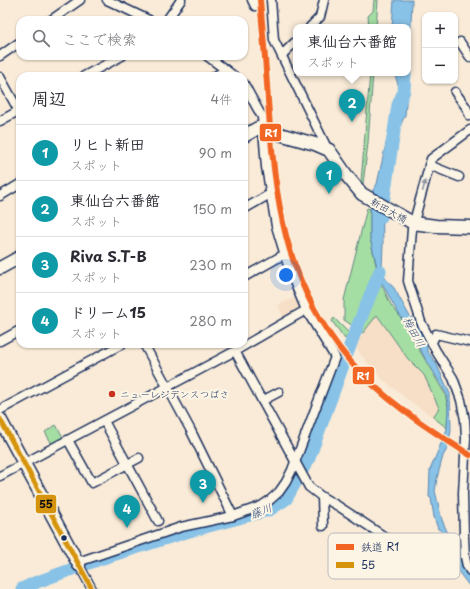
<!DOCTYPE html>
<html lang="ja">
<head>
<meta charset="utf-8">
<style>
	body { margin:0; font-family:"Playpen Sans","Klee One",sans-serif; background:#f2f2f3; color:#2b2b33 }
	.controls { position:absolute; right:12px; top:12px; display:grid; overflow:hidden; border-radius:8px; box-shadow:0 1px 3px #0004 }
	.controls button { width:36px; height:36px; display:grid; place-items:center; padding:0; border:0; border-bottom:1px solid #e1e1e2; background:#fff; color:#2b2b33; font:20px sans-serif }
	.you { position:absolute; left:286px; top:275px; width:14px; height:14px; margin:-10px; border:3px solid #fff; border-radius:50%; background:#1a73e8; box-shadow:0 0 0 6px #1a73e833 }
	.badge { display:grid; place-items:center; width:26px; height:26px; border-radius:50%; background:#c8321e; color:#fff; font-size:13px; font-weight:700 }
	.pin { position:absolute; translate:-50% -33px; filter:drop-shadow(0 1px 2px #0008) }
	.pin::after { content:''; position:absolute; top:21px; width:14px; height:12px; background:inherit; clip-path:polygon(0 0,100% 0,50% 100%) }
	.popup { position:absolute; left:293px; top:24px; width:118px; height:52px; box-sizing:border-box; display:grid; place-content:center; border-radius:8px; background:#fff; filter:drop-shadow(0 1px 3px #0005); font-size:13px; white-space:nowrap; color:#7c7c81 }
	.popup b { font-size:15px; color:#2b2b33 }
	.popup::after { content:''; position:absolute; left:50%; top:100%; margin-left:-8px; border:8px solid transparent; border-top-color:#fff }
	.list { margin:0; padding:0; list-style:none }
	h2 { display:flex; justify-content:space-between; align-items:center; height:52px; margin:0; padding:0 16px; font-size:17px }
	h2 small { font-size:13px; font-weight:400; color:#7c7c81 }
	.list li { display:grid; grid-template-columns:26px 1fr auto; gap:12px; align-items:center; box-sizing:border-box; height:56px; padding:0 16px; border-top:1px solid #e1e1e2 }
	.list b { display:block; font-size:15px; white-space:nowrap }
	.list p { margin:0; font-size:13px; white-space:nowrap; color:#7c7c81 }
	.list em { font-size:13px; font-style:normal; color:#7c7c81 }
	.icon { flex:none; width:22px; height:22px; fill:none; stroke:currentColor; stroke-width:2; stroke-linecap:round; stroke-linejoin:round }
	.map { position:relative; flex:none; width:470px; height:589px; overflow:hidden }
	.search { position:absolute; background:#fff; box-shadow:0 1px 3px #0004; left:16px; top:16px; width:232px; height:44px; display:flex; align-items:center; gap:10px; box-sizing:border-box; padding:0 14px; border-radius:12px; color:#7c7c81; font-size:15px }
	.panel { position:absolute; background:#fff; box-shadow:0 1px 3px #0004; left:16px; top:72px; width:232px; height:276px; border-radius:12px }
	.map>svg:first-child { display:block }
</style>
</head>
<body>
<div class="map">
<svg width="470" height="589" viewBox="0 0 470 589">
	<rect width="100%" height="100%" fill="#f9ebd7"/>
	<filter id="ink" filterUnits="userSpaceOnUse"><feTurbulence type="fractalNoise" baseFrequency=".025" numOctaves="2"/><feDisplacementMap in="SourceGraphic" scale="8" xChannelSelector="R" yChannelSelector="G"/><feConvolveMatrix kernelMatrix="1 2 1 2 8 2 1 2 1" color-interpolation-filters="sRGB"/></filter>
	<g filter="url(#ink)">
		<g fill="#f6dfc6">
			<path d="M296,297L301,307L299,311L284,318L278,305Z"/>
			<path d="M376,314L408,359L424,374L439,408L433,417L404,397L380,377L366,361L354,345Z"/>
		</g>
		<g fill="#a5dea2" stroke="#608680">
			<path d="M374,0H378L376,27H369L368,16L373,11Z"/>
			<path d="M370,73H373L368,143L363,184L361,182Z"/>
			<path d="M367,208L370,209V238L377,270L353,326L344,320V300Z"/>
			<path d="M379,279L391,305L399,315L445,394L448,407L447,428L433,417L439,408L424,375L408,359L377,315L363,333L359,329L374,287Z"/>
			<path d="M334,318L349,333L345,339L332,321Z"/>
			<path d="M340,365L342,366L302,470L298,464L334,373L338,366Z"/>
			<path d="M56,425L63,437L52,444L45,432Z"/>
		</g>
		<path fill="#88c2e7" stroke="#5c87b0" d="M394,0H412L409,69L405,115L397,134L391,161L382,185L383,244L382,268L385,278L394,288L409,315L414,320L427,345V351L436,363L450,394L451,431L447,449L443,456L437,478L435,491L442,520L456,552L470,577V587L454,566L447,550L450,551L442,531L438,529L434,517L431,498L429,497L430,470L447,429L448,405L446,393L392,302L380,279L370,238V214L373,190L377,184L387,139L400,113L399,87L394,73H408V27H392Z"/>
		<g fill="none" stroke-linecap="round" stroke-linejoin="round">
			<g stroke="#88c2e7" stroke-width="13">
				<path d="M381,217L398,105L404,91L405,73"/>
				<path d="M22,589L37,582L103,558L186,532L269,510L286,499L309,458L354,335L380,271"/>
			</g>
			<defs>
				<g id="street">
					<path d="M107,0L149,20"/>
					<path d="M252,0L255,6"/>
					<path d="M271,0L274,40L328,150"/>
					<path d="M51,20L80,0"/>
					<path d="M167,20L181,0"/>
					<path d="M310,27L320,17L324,0"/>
					<path d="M460,42L470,57"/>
					<path d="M282,55L296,41"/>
					<path d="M0,56L20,42"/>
					<path d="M207,56L234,76"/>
					<path d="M84,76L122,56"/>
					<path d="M215,76L226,70"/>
					<path d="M0,77L20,113"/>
					<path d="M455,92L466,107L470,116"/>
					<path d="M0,121L20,110"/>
					<path d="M470,130L431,159L412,229L408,281L421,322L436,351L453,378L461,400L465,420L466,438L463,493L464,536L465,557L467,566L470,571"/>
					<path d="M429,165L459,177"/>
					<path d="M0,196L20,184"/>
					<path d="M244,209L270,194"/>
					<path d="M244,277L285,254"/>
					<path d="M0,341L20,330"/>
					<path d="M432,342L436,334L470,342"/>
					<path d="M144,344L190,429L233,516"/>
					<path d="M235,351L309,487L322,497L338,506L414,556L433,561"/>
					<path d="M262,401L279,392"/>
					<path d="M0,410L122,344"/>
					<path d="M104,421L158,521"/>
					<path d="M68,440L92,483L139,458"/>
					<path d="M0,476L235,351L306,310L290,272L276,226L266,167L262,117L244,84"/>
					<path d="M322,497L323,526"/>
					<path d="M78,562L181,527L233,516L261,506L270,500L279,492L286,482L292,470L335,357L306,310"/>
					<path d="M79,565L92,589"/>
				</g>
				<g id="secondary">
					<path d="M244,136L258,128L315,144L329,150L347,176L362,194L413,223L436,226L470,227"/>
					<path d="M0,268L20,257"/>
					<path d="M0,419L79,565"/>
				</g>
			</defs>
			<use href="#street" stroke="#1b2f5e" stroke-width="11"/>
			<use href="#secondary" stroke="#1b2f5e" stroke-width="15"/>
			<use href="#street" stroke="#fcf5e5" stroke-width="8"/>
			<use href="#secondary" stroke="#fcf5e5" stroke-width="12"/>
			<defs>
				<path id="bus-1" d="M0,419L92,589"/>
			</defs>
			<use href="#bus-1" stroke="#fcf5e5" stroke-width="8"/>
			<use href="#bus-1" stroke="#d6940e" stroke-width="5"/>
			<defs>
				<path id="rail-1" d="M260,0C263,33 266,66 268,100C275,198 283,281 349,360C382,399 427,428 470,455"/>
			</defs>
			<use href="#rail-1" stroke="#fcf5e5" stroke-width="9"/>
			<use href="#rail-1" stroke="#f26522" stroke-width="6"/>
		</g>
		<defs><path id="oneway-solid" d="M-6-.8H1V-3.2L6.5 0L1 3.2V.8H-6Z"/></defs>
		<use fill="#8c92a2" href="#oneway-solid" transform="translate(424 186) rotate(-75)"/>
	</g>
	<circle fill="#c8321e" stroke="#fcf5e5" stroke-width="1.5" cx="112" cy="394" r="4"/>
	<circle fill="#1b2f5e" stroke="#fcf5e5" stroke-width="1.5" cx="64" cy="538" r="3.5"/>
	<g text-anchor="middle" stroke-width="4" stroke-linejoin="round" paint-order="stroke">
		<g font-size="10" fill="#1b2f5e" stroke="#fcf5e5">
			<text transform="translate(389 210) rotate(30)" y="4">新田大橋</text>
		</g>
		<g font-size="10" fill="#1b2f5e" stroke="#fcf5e5" text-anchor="start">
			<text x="120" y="398">ニューレジデンスつばさ</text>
		</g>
		<g font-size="11" font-style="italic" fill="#365480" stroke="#fcf5e5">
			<text transform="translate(414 332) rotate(61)" y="4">梅田川</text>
			<text transform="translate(261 511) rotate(-21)" y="4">藤川</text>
		</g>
	</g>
	<rect x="328" y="533" width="132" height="46" rx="6" fill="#fcf5e5" stroke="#b8babc" stroke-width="1"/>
	<rect x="336" y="544" width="18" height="6" fill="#f26522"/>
	<rect x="336" y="562" width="18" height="6" fill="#d6940e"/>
	<g font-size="11" fill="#1b2f5e">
		<text x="361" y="551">鉄道 R1</text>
		<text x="361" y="569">55</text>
	</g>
	<g stroke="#fcf5e5" stroke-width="1.5">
		<rect x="259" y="123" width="23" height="19" rx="4" fill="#f26522"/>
		<rect x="352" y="366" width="23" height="19" rx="4" fill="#f26522"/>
		<rect x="35" y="494" width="22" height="20" rx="4" fill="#d6940e"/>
	</g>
	<g font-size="11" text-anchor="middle" font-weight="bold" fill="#fff">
		<text x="271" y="137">R1</text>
		<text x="363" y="380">R1</text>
	</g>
	<g font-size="11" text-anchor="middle" font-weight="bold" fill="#111">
		<text x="46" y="508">55</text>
	</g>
</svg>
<div class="controls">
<button>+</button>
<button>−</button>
</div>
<div class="you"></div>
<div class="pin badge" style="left:329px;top:194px;background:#0f9aa8">1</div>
<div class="pin badge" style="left:352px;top:122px;background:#0f9aa8">2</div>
<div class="popup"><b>東仙台六番館</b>スポット</div>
<div class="pin badge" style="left:203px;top:503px;background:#0f9aa8">3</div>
<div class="pin badge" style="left:127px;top:528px;background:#0f9aa8">4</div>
<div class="search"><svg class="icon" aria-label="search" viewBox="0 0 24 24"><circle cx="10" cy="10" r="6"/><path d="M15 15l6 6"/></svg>ここで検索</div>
<section class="panel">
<h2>周辺<small>4件</small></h2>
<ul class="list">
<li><span class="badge" style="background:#0f9aa8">1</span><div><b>リヒト新田</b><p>スポット</p></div><em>90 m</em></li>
<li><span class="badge" style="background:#0f9aa8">2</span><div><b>東仙台六番館</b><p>スポット</p></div><em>150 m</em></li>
<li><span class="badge" style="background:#0f9aa8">3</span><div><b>Riva S.T-B</b><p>スポット</p></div><em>230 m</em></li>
<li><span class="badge" style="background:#0f9aa8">4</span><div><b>ドリーム15</b><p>スポット</p></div><em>280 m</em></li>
</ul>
</section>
</div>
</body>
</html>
